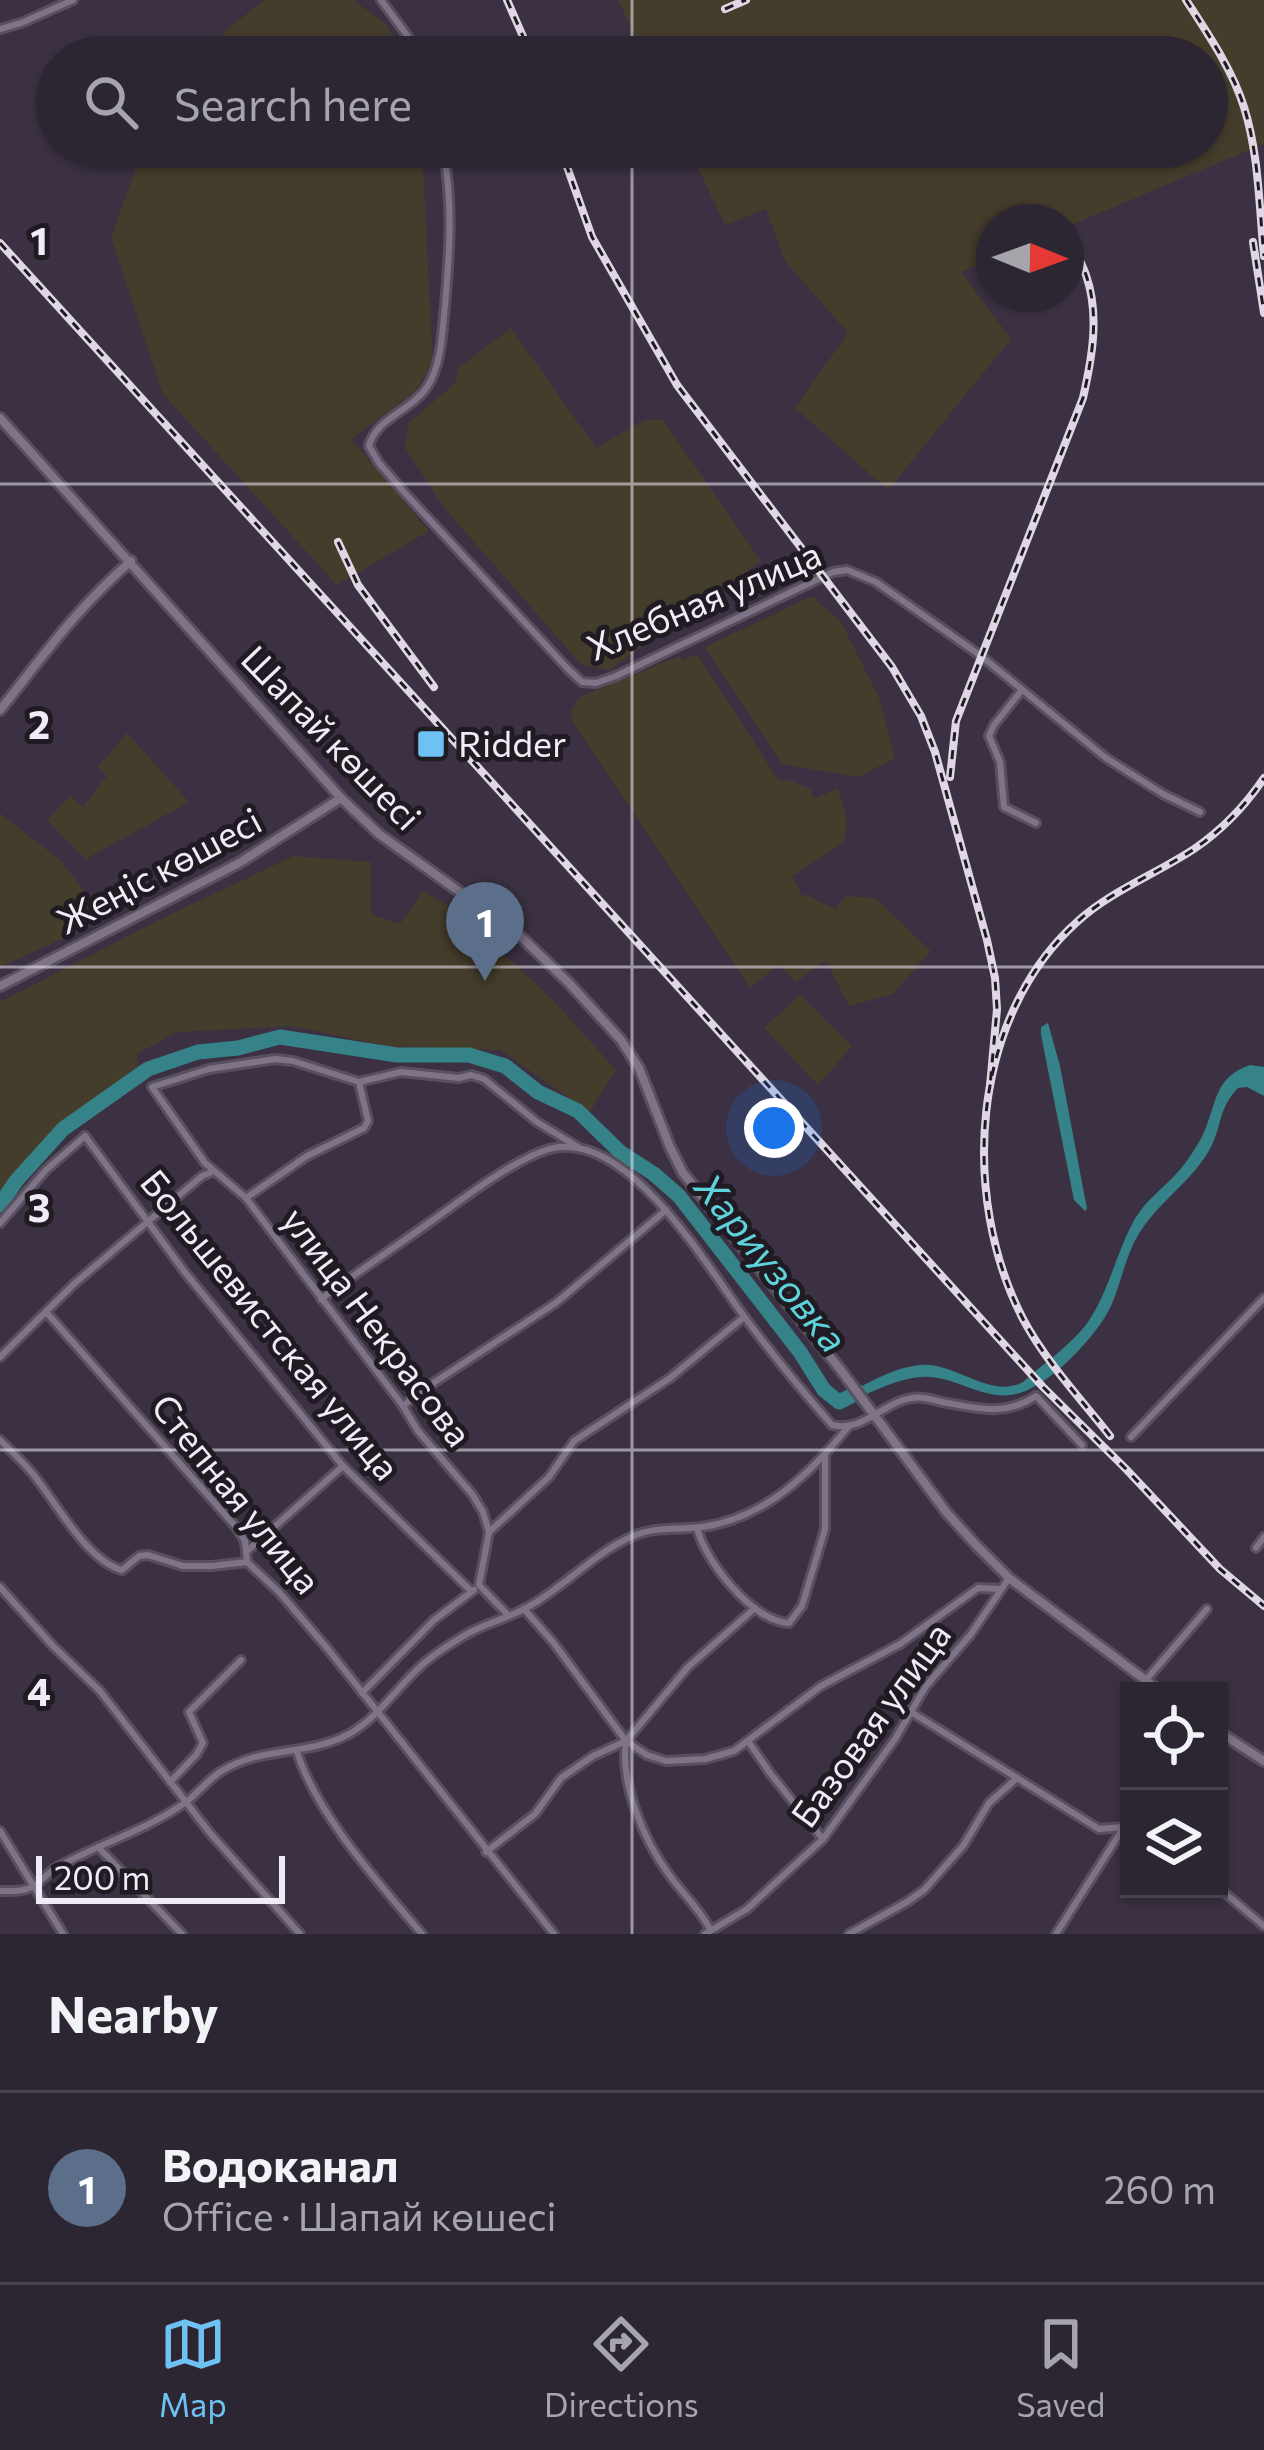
<!DOCTYPE html>
<html lang="en">
<head>
<meta charset="utf-8">
<style>
	body { margin:0; font-family:Commissioner,sans-serif; background:#38313e; color:#f1f3f6 }
	.controls { position:absolute; right:36px; bottom:36px; display:grid; overflow:hidden; border-radius:0px; box-shadow:0 3px 9px #0004 }
	.controls button { width:108px; height:108px; display:grid; place-items:center; padding:0; border:0; border-bottom:3px solid #48424d; background:#2c2532; color:#f1f3f6; font:60px sans-serif }
	.compass { position:absolute; left:976px; top:204px; width:108px; height:108px; border-radius:50%; background:#2c2532; box-shadow:0 3px 9px #0004; rotate:91deg }
	.scale { position:absolute; left:36px; bottom:30px; width:249px; box-sizing:border-box; padding-left:12px; border:6px solid #f1ebf6; border-top:0; font-size:33px; line-height:42px; white-space:nowrap; color:#f1ebf6; -webkit-text-stroke:9px #201b23; paint-order:stroke }
	.you { position:absolute; left:774px; top:1128px; width:42px; height:42px; margin:-30px; border:9px solid #fff; border-radius:50%; background:#1a73e8; box-shadow:0 0 0 18px #1a73e833 }
	.badge { display:grid; place-items:center; width:78px; height:78px; border-radius:50%; background:#6ec2f3; color:#fff; font-size:39px; font-weight:700 }
	.pin { position:absolute; translate:-50% -99px; filter:drop-shadow(0 3px 6px #0008) }
	.pin::after { content:''; position:absolute; top:63px; width:42px; height:36px; background:inherit; clip-path:polygon(0 0,100% 0,50% 100%) }
	.list { margin:0; padding:0; list-style:none }
	h2 { display:flex; justify-content:space-between; align-items:center; height:156px; margin:0; padding:0 48px; font-size:51px }
	h2 small { font-size:39px; font-weight:400; color:#a6a5ac }
	.list li { display:grid; grid-template-columns:78px 1fr auto; gap:36px; align-items:center; box-sizing:border-box; height:192px; padding:0 48px; border-top:3px solid #48424d }
	.list b { display:block; font-size:45px; white-space:nowrap }
	.list p { margin:0; font-size:39px; white-space:nowrap; color:#a6a5ac }
	.list em { font-size:39px; font-style:normal; color:#a6a5ac }
	.icon { flex:none; width:66px; height:66px; fill:none; stroke:currentColor; stroke-width:2; stroke-linecap:round; stroke-linejoin:round }
	.map { position:relative; flex:none; width:1264px; height:1934px; overflow:hidden }
	.search { position:absolute; background:#2c2532; box-shadow:0 3px 9px #0004; left:36px; right:36px; top:36px; height:132px; display:flex; align-items:center; gap:30px; box-sizing:border-box; padding:0 42px; border-radius:66px; color:#a6a5ac; font-size:45px }
	.sheet { height:348px; background:#2c2532 }
	nav { display:flex; justify-content:space-around; align-items:center; box-sizing:border-box; height:168px; border-top:3px solid #48424d; background:#2c2532; font-size:33px; color:#a6a5ac }
	nav a { display:grid; justify-items:center; gap:6px }
	nav .on { color:#6ec2f3 }
	.map>svg:first-child { display:block }
</style>
</head>
<body>
<div class="map">
<svg width="1264" height="1934" viewBox="0 0 1264 1934">
	<rect width="100%" height="100%" fill="#3b3142"/>
	<g fill="#453d2c">
		<path d="M265,0H353L385,23L405,57H205L227,29Z"/>
		<path d="M618,0H1264V144L1066,227V222H994V258L961,272L1011,339L888,490L795,408L848,333L785,261L766,209L725,225L688,147H1207V57H645Z"/>
		<path d="M144,147H422L433,362L415,392L351,439L429,531L337,585L163,394L111,237Z"/>
		<path d="M511,328L596,448L645,420H663L761,561L609,670L581,664L446,510L405,448L409,423L455,383L458,368Z"/>
		<path d="M812,596L841,622L879,698L895,758L858,777L782,764L705,647Z"/>
		<path d="M697,654L779,781L789,780L809,788L815,799L838,788L846,814V836L840,845L792,876L802,896L806,895L835,909L846,896L875,898L931,951L893,994L849,1006L826,960L796,982L779,965L750,987L573,722L571,711L580,697L680,656L683,660Z"/>
		<path d="M127,733L189,802L86,859L47,820L70,796L83,807L107,776L98,767Z"/>
		<path d="M0,813L62,862L101,913L77,932L0,967Z"/>
		<path d="M294,856L371,862V914L400,924L423,891L455,909L553,1000L616,1070L590,1112L500,1050L387,1046L292,1026L177,1032L137,1054L138,1067L62,1122L0,1195V1002L173,913Z"/>
		<path d="M800,995L852,1046L818,1085L764,1028Z"/>
	</g>
	<g fill="#358288">
		<path d="M1048,1023L1060,1066L1087,1209L1085,1211L1074,1200L1041,1035V1027Z"/>
		<path d="M1250,1065L1264,1067V1096L1247,1087L1238,1088C1218,1110 1223,1121 1212,1145C1195,1179 1162,1199 1142,1229C1126,1252 1122,1281 1111,1306C1097,1336 1052,1383 1020,1393C988,1403 961,1379 930,1377C902,1375 869,1394 843,1404L839,1398C865,1385 891,1368 920,1365C954,1361 991,1400 1023,1382C1043,1364 1068,1347 1085,1326C1109,1294 1116,1251 1136,1217C1149,1196 1172,1182 1186,1162C1193,1152 1200,1142 1205,1130C1217,1101 1215,1077 1250,1065Z"/>
	</g>
	<g fill="none" stroke-linecap="round" stroke-linejoin="round">
		<path stroke="#358288" stroke-width="15" d="M0,1205L16,1181L63,1129L148,1069L198,1052L238,1048L280,1037L397,1055H469L505,1066L538,1092L578,1111L620,1152L654,1174L679,1196L800,1352L824,1390L839,1402L859,1392"/>
		<defs>
			<g id="minor">
				<path d="M381,0L423,57"/>
				<path d="M0,29L21,23L73,0"/>
				<path d="M443,147C453,205 450,247 445,306C442,333 442,364 427,387C411,411 376,418 369,446L379,463L404,492L568,669L582,682L596,683L616,676L833,572L847,570L876,582L981,656L1106,758L1163,794L1200,812"/>
				<path d="M1021,691L994,725L989,736L1000,762L1004,807L1036,823"/>
				<path d="M246,1198L307,1156L364,1128L368,1121L359,1082"/>
				<path d="M0,1223L46,1170L85,1136L184,1271L343,1466L471,1591"/>
				<path d="M321,1299C358,1272 395,1247 433,1220C464,1198 513,1160 549,1149C627,1127 708,1268 746,1319C773,1355 802,1391 832,1425C863,1433 884,1401 913,1398C922,1396 934,1400 942,1402C977,1408 1004,1417 1036,1396L1082,1445"/>
				<path d="M47,1313L236,1527L245,1541L247,1562L279,1592L327,1648L554,1934"/>
				<path d="M0,1357L75,1283L202,1176L212,1172"/>
				<path d="M403,1406L421,1391L557,1302L666,1210"/>
				<path d="M1131,1437L1264,1298"/>
				<path d="M0,1440C11,1451 23,1462 33,1474C55,1501 87,1561 122,1570L139,1556L148,1555L183,1566H212L247,1562"/>
				<path d="M697,1528C705,1561 753,1622 789,1623L802,1606L825,1529V1456"/>
				<path d="M489,1532L549,1477L574,1441L670,1378L744,1317"/>
				<path d="M1256,1548L1264,1537"/>
				<path d="M247,1551L343,1466"/>
				<path d="M0,1587L53,1646L100,1691L210,1833L300,1934"/>
				<path d="M524,1609L553,1642L626,1741L647,1755L666,1761L705,1759L734,1751L821,1686L900,1644L978,1588L1001,1589"/>
				<path d="M508,1615L479,1585L489,1532L483,1512L472,1494L418,1431L403,1406L246,1198L205,1163L152,1087L209,1069L275,1059L293,1061L359,1082L401,1072L459,1078L471,1075L484,1079L537,1122L578,1147"/>
				<path d="M1145,1681L1207,1609"/>
				<path d="M362,1693L434,1620L474,1590"/>
				<path d="M911,1712L1099,1829L1124,1827L1129,1831"/>
				<path d="M626,1741C620,1784 644,1841 670,1876C683,1894 699,1908 710,1929"/>
				<path d="M748,1741L770,1773L822,1838"/>
				<path d="M297,1752C317,1815 379,1883 422,1934"/>
				<path d="M170,1782L196,1755L203,1743L189,1712L241,1660"/>
				<path d="M0,1831L63,1934"/>
				<path d="M98,1847L182,1934"/>
				<path d="M486,1852L535,1814L561,1778L593,1756L626,1741L688,1667L755,1608"/>
				<path d="M1219,1888L1264,1926"/>
				<path d="M0,1891C9,1891 19,1892 27,1889C39,1885 46,1874 56,1868C98,1844 147,1830 186,1802C198,1793 207,1781 220,1772C263,1745 306,1757 349,1734C379,1717 397,1687 422,1665C435,1653 452,1643 467,1634C488,1622 513,1617 533,1604C567,1584 595,1553 631,1537C654,1526 677,1530 702,1527C765,1518 810,1474 848,1427"/>
				<path d="M705,1934L747,1909L823,1839L895,1739L926,1686L971,1634L1009,1578"/>
				<path d="M849,1934L907,1902L924,1890L963,1846L989,1803L1017,1778"/>
				<path d="M1056,1934L1129,1819"/>
			</g>
			<g id="tertiary">
				<path d="M0,418L341,798L379,834L517,933L569,983L621,1040L639,1068L670,1147L683,1173L840,1369L947,1513L977,1546L1009,1578L1160,1691"/>
				<path d="M0,710C44,655 76,609 131,561"/>
				<path d="M0,986L239,863L341,798"/>
				<path d="M1219,1732L1264,1761"/>
			</g>
		</defs>
		<use href="#minor" stroke="#58505e" stroke-width="12"/>
		<use href="#tertiary" stroke="#58505e" stroke-width="14"/>
		<use href="#minor" stroke="#7f7487" stroke-width="6"/>
		<use href="#tertiary" stroke="#7f7487" stroke-width="8"/>
		<defs>
			<g id="rail">
				<path d="M507,0L532,57"/>
				<path d="M1186,0C1208,34 1232,69 1244,107C1259,155 1259,206 1264,256"/>
				<path d="M725,9L746,0"/>
				<path d="M560,147L592,237L677,385L892,667L921,716L935,752L987,940L995,978L997,1009L990,1086"/>
				<path d="M1253,242L1264,313"/>
				<path d="M0,243L1043,1387L1126,1469L1220,1569L1264,1606"/>
				<path d="M338,542L358,585L434,687"/>
				<path d="M950,777L956,721L1083,398C1092,358 1100,315 1086,275C1081,261 1073,246 1066,232"/>
				<path d="M1110,1436C1081,1399 1046,1362 1023,1319C960,1197 970,1017 1078,921C1111,891 1156,874 1194,849C1222,830 1245,806 1264,778"/>
			</g>
		</defs>
		<use href="#rail" stroke="#dfd8e4" stroke-width="8"/>
		<use href="#rail" stroke="#201b23" stroke-width="3" stroke-dasharray="9" stroke-linecap="butt"/>
	</g>
	<path fill="none" stroke="#f1ebf6" stroke-width="3" stroke-opacity="0.55" d="M632,0V57M632,147V1934M0,484H1264M0,967H1264M0,1450H1264"/>
	<rect fill="#6ec2f3" stroke="#201b23" stroke-width="4.5" x="416" y="729" width="30" height="30" rx="6"/>
	<g text-anchor="middle" stroke-width="10" stroke-linejoin="round" paint-order="stroke">
		<g font-size="36" fill="#f1ebf6" stroke="#201b23">
			<text transform="translate(704 601) rotate(-23)" y="13">Хлебная улица</text>
			<text transform="translate(331 738) rotate(46)" y="13">Шапай көшесі</text>
			<text transform="translate(159 871) rotate(-28)" y="13">Жеңіс көшесі</text>
			<text transform="translate(270 1325) rotate(51)" y="13">Большевистская улица</text>
			<text transform="translate(377 1327) rotate(53)" y="13">улица Некрасова</text>
			<text transform="translate(236 1494) rotate(51)" y="13">Степная улица</text>
			<text transform="translate(871 1725) rotate(-54)" y="13">Базовая улица</text>
		</g>
		<g font-size="36" fill="#f1ebf6" stroke="#201b23" text-anchor="start">
			<text x="458" y="757">Ridder</text>
		</g>
		<g font-size="39" font-style="italic" fill="#5ed3db" stroke="#201b23">
			<text transform="translate(771 1263) rotate(51)" y="14">Хариузовка</text>
		</g>
	</g>
	<g font-size="39" text-anchor="middle" font-weight="bold" fill="#f1ebf6" stroke="#201b23" stroke-width="10" stroke-linejoin="round" paint-order="stroke">
		<text x="39" y="255">1</text>
		<text x="39" y="739">2</text>
		<text x="39" y="1222">3</text>
		<text x="39" y="1706">4</text>
	</g>
</svg>
<div class="controls">
<button><svg class="icon" aria-label="locate" viewBox="0 0 24 24"><circle cx="12" cy="12" r="6"/><path d="M12 2v4M12 18v4M2 12h4M18 12h4"/></svg></button>
<button><svg class="icon" aria-label="layers" viewBox="0 0 24 24"><path d="M12 4l9 5-9 5-9-5zM3 14l9 5 9-5"/></svg></button>
</div>
<svg class="compass" viewBox="-18 -18 36 36"><path d="M0-13l5 13h-10z" fill="#e53935"/><path d="M0 13l5-13h-10z" fill="#a6a5ac"/></svg>
<div class="scale">200 m</div>
<div class="you"></div>
<div class="pin badge" style="left:485px;top:981px;background:#5c6f8a">1</div>
<div class="search"><svg class="icon" aria-label="search" viewBox="0 0 24 24"><circle cx="10" cy="10" r="6"/><path d="M15 15l6 6"/></svg>Search here</div>
</div>
<section class="sheet">
<h2>Nearby<small></small></h2>
<ul class="list">
<li><span class="badge" style="background:#5c6f8a">1</span><div><b>Водоканал</b><p>Office · Шапай көшесі</p></div><em>260 m</em></li>
</ul>
</section>
<nav>
<a class="on"><svg class="icon" aria-label="map" viewBox="0 0 24 24"><path d="M3 6l6-2 6 2 6-2v14l-6 2-6-2-6 2zM9 4v14M15 6v14"/></svg>Map</a>
<a><svg class="icon" aria-label="directions" viewBox="0 0 24 24"><path d="M12 3l9 9-9 9-9-9zM9 14v-3h6M13 9l2 2-2 2"/></svg>Directions</a>
<a><svg class="icon" aria-label="saved" viewBox="0 0 24 24"><path d="M7 4h10v16l-5-4-5 4z"/></svg>Saved</a>
</nav>
</body>
</html>
